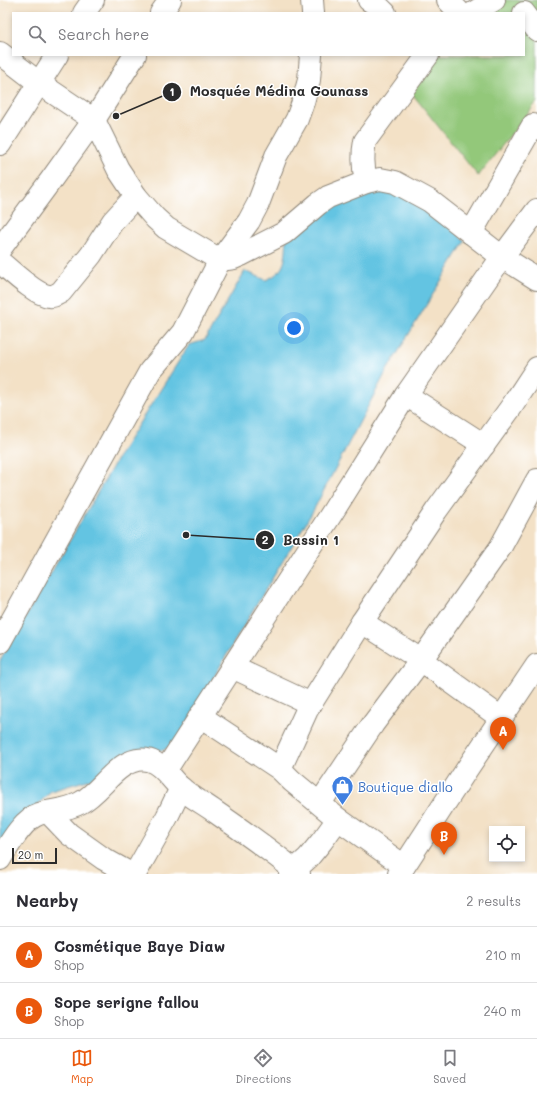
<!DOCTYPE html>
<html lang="en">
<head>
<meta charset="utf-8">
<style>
	body { margin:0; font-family:Mali,sans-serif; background:#f2f2f3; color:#2b2b33 }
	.controls { position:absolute; right:12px; bottom:12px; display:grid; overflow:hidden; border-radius:0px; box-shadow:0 2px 6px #0003 }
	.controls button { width:36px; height:36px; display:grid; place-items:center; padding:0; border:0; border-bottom:1px solid #e1e1e2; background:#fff; color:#2b2b33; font:20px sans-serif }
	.scale { position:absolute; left:12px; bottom:10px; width:45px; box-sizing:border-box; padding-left:4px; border:2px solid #2b2b2b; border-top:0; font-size:11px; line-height:14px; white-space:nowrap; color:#2b2b2b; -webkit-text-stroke:3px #fff; paint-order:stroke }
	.you { position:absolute; left:294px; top:328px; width:14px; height:14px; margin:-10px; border:3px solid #fff; border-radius:50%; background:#1a73e8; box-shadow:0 0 0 6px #1a73e833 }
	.badge { display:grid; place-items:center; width:26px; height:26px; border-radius:50%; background:#ea580c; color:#fff; font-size:13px; font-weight:700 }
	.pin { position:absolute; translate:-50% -33px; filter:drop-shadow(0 1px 2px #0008) }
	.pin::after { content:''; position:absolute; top:21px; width:14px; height:12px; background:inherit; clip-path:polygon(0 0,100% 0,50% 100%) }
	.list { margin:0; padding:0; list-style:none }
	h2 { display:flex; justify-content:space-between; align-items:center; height:52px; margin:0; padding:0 16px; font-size:17px }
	h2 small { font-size:13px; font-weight:400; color:#7c7c81 }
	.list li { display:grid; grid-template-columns:26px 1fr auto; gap:12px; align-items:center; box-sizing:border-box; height:56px; padding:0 16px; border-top:1px solid #e1e1e2 }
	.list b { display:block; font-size:15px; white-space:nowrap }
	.list p { margin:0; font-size:13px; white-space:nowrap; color:#7c7c81 }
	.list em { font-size:13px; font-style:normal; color:#7c7c81 }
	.icon { flex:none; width:22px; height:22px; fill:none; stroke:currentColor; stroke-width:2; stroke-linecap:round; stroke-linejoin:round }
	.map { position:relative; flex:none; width:537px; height:874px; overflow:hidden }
	.search { position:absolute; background:#fff; box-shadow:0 2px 6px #0003; left:12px; right:12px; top:12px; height:44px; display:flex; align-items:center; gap:10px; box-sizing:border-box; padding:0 14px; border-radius:0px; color:#7c7c81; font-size:15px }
	.sheet { height:164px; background:#fff }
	nav { display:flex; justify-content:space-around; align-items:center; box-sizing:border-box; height:56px; border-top:1px solid #e1e1e2; background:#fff; font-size:11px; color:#7c7c81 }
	nav a { display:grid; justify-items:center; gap:2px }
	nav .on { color:#ea580c }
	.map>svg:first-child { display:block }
</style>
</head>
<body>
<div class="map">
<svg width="537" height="874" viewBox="0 0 537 874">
	<rect width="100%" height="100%" fill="#fff"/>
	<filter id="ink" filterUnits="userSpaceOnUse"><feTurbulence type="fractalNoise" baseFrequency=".025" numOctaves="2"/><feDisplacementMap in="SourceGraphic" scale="8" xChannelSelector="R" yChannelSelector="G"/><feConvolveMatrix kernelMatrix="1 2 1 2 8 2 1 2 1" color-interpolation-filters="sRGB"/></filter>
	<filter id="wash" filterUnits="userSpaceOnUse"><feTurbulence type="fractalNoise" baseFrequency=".012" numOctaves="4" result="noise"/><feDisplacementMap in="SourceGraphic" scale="16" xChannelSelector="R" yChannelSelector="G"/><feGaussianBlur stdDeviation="0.9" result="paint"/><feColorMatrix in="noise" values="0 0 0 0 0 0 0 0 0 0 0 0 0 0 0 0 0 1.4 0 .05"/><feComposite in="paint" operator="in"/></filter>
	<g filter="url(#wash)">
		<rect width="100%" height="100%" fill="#f3e1c6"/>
		<path fill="#93c87a" stroke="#5f7a52" d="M478,0H537V102L478,176L402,81L426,55H524V13H466Z"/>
		<path fill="#63c4e2" stroke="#477886" d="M380,184L429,205L465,241L386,372L313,511L237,637L177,741L164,750L128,752L91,779L51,791L0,844V661L124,447L189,345L205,340L245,271L266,280C288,270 285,258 287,237L321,209Z"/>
	</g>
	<g filter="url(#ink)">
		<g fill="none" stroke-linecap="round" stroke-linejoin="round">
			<defs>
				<g id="minor">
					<path d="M312,0L313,13"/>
					<path d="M369,0L377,5L385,13"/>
					<path d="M448,0L460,13"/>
					<path d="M84,13L93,0"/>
					<path d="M161,13L170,0"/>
					<path d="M473,13L494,0"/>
					<path d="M524,13L537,30"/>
					<path d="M0,53L39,83L94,120L118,169L136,196L155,218L166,228L220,260L234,258L241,255L284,233L318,204L328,197L366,182L380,179L395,182L430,201L502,257L537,279"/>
					<path d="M0,144L57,55"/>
					<path d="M366,182C363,167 362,155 365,141L428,55"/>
					<path d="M471,233L533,125"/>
					<path d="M0,249L51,180L94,120L135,55"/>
					<path d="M0,262C11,271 36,295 49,296C54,297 57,294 61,292L91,255L113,221L136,196"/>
					<path d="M406,395L484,445"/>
					<path d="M362,622L421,660L501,718"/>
					<path d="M0,642L150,371L183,332L220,260L249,221L258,204L276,156L297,119L303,102L309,80L311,55"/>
					<path d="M232,667L311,704"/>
					<path d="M200,716L280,769L292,781L338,819L404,866"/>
					<path d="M280,769L307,710L362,622L436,511L512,406L537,368"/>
					<path d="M165,771L332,513L406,395L502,257L537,210"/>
					<path d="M320,803L373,724L424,656L500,548L537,480"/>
					<path d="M48,812L69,834L104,859L131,874"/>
					<path d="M0,859C9,845 23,819 39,814C54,809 65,811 80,803C101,792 113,765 137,760C143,759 150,760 155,763C166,769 172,781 181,788C191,797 203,803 214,811C243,831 272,851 299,874"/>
					<path d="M135,874L167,817L181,788"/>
					<path d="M290,874L308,858L322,841L338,819"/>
					<path d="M399,874L467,769L537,665"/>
				</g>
			</defs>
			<use href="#minor" stroke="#8f8678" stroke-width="24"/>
			<use href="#minor" stroke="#fff" stroke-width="22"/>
		</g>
	</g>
	<defs>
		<symbol id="shop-pin" viewBox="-11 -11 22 30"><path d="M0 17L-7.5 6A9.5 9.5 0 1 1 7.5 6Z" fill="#3f7fe0" stroke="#fff"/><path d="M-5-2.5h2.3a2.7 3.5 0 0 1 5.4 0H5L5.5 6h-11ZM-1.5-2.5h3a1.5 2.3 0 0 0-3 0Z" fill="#fff"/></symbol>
	</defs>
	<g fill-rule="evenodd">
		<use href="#shop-pin" x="330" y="774" width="25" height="34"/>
	</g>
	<g text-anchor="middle" stroke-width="3" stroke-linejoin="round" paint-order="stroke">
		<g font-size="13" fill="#366cbe" stroke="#fff" text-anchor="start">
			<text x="358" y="792">Boutique diallo</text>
		</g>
	</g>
	<path fill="none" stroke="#2b2b2b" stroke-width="1.5" d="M116 116L172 92M186 535L265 540"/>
	<g fill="#2b2b2b" stroke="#fff" stroke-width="1.5">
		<circle cx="116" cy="116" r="4"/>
		<circle cx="186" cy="535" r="4"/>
		<circle cx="172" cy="92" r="10"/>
		<circle cx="265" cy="540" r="10"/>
	</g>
	<g font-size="12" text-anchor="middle" font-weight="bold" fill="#fff">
		<text x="172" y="96">1</text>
		<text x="265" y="544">2</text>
	</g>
	<g font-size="14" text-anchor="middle" font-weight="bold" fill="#2b2b2b" stroke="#fff" stroke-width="3" stroke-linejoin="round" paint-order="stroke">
		<text x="279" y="96">Mosquée Médina Gounass</text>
		<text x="311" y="545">Bassin 1</text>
	</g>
</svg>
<div class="controls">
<button><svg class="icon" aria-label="locate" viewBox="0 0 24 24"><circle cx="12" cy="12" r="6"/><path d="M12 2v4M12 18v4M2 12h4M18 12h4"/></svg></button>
</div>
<div class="scale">20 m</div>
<div class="you"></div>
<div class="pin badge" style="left:503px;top:750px">A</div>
<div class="pin badge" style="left:444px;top:855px">B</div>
<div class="search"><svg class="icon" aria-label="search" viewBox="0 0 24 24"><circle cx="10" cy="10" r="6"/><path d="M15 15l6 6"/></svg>Search here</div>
</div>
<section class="sheet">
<h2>Nearby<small>2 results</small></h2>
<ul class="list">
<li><span class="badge">A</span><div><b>Cosmétique Baye Diaw</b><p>Shop</p></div><em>210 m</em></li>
<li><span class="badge">B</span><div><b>Sope serigne fallou</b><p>Shop</p></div><em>240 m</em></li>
</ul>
</section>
<nav>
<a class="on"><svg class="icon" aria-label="map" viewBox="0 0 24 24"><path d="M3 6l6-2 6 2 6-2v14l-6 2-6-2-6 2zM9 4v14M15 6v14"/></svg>Map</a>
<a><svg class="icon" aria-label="directions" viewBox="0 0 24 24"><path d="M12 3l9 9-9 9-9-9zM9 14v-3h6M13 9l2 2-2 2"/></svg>Directions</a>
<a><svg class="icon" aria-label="saved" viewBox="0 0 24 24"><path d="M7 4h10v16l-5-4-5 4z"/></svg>Saved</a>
</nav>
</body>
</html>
